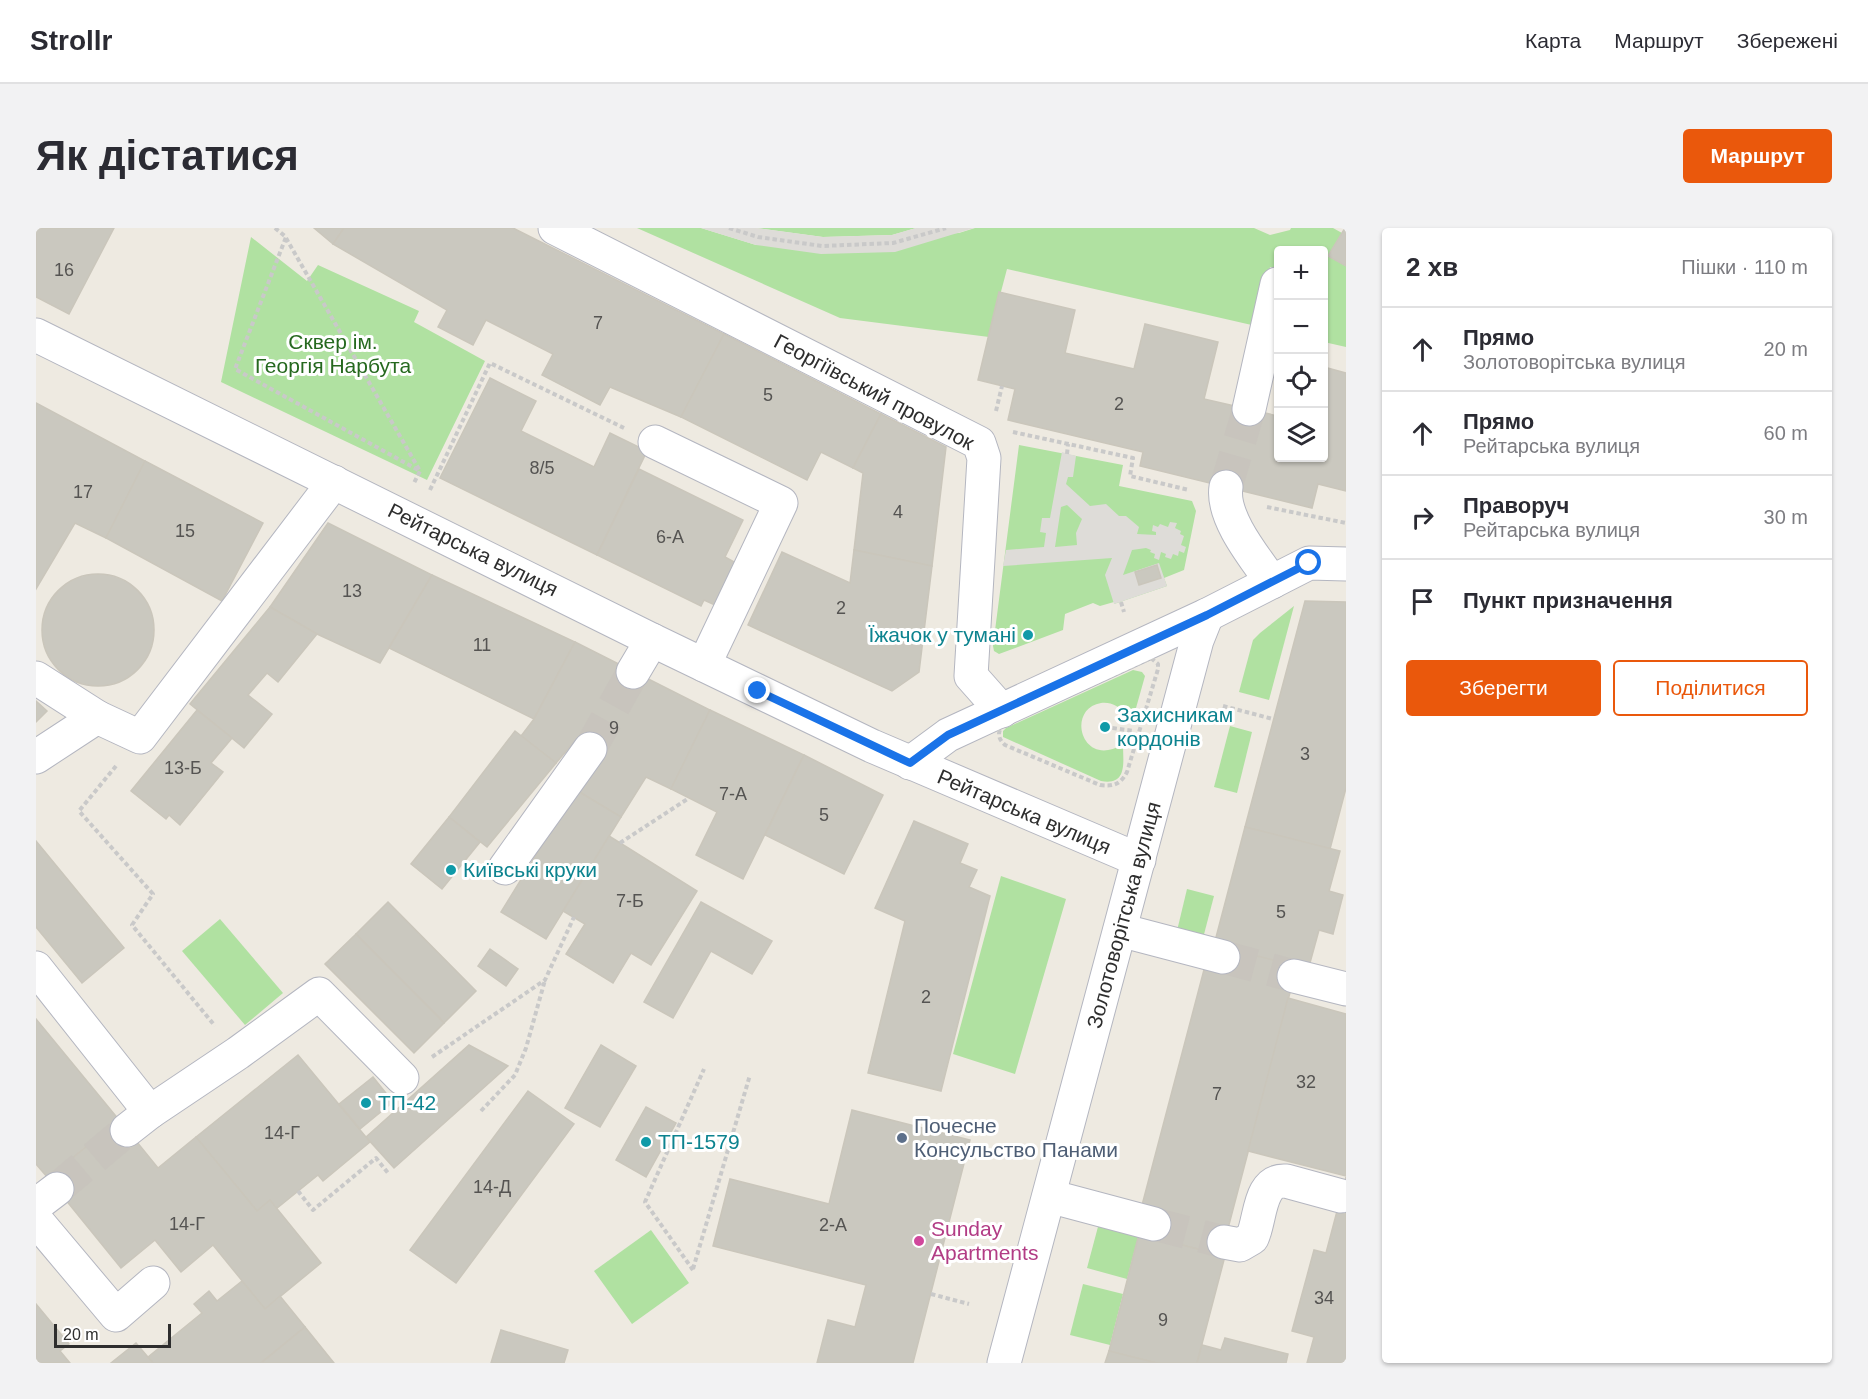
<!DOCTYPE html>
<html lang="uk">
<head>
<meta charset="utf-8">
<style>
	body { margin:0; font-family:Arial,sans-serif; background:#f2f2f3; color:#2b2b33 }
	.controls { position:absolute; right:18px; top:18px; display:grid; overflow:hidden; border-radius:6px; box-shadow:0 2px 4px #0004 }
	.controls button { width:54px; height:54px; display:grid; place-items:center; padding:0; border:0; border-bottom:2px solid #e1e1e2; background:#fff; color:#2b2b33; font:30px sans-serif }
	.scale { position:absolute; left:18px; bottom:15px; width:117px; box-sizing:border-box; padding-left:6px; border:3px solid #2e2e2e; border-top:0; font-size:16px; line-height:21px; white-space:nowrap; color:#2e2e2e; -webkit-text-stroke:4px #fff; paint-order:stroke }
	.stop { position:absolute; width:18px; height:18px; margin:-14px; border:4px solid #1a73e8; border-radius:50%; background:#fff }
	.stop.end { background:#1a73e8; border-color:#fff; box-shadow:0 2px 6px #0008 }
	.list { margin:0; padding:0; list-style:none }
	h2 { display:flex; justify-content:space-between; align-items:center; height:78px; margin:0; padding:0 24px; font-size:26px }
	h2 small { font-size:20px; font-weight:400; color:#7c7c81 }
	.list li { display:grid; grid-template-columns:39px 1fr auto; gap:18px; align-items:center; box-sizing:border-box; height:84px; padding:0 24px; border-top:2px solid #e1e1e2 }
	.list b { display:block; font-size:22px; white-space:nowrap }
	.list p { margin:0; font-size:20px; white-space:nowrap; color:#7c7c81 }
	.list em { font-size:20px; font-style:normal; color:#7c7c81 }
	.actions { display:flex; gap:12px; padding:18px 24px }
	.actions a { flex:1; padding:14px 0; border:2px solid #ea580c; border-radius:6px; text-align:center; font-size:21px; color:#ea580c }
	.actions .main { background:#ea580c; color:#fff }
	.icon { flex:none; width:33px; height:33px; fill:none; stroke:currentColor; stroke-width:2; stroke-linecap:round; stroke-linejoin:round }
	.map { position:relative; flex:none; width:1310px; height:1135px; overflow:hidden; border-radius:6px }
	header { display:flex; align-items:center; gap:36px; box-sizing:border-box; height:84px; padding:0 30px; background:#fff; border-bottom:2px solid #e1e1e2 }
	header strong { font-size:28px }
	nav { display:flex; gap:33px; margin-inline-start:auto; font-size:21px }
	.intro { display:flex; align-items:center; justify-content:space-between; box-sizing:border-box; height:144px; padding:0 36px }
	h1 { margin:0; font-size:42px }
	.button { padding:15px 27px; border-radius:6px; background:#ea580c; color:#fff; font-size:21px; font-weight:700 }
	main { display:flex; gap:36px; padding:0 36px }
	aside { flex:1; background:#fff; border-radius:6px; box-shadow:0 2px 4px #0004 }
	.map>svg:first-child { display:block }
</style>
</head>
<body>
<header>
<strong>Strollr</strong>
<nav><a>Карта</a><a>Маршрут</a><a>Збережені</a></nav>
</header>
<div class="intro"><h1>Як дістатися</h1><a class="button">Маршрут</a></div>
<main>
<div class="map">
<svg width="1310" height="1135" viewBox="0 0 1310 1135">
	<rect width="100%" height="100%" fill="#eeeae1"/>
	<g fill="#b0e1a1">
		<path d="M601,0H665L720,17L923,5L939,0H1218L1234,7L1254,2L1255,0H1297L1306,5L1292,28L1310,38V119L1288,114V22H1242V41L1234,39L1220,98L971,41L953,109L804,90Z"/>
		<path d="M720,0H880L856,7L787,9Z"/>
		<path d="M215,9L271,53L282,37L383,83L378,94L449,133L391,252L185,154Z"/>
		<path d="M983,217L1087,237L1083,258L1156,273L1160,283L1148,342L1128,350L1131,358L1078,376V374L1064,378L1057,375L1029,386L1027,402L963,426L958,423L957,418Z"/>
		<path d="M1258,378L1233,472L1203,464L1217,412L1224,405Z"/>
		<path d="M1097,442L1106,444L1109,448L1100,480L1090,486C1082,478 1076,474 1065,475C1029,481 1046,542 1087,516C1087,534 1092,558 1065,553L967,509V503L970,500Z"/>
		<path d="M1194,498L1216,504L1201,565L1178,559Z"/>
		<path d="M965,648L1030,671L979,846L917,826Z"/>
		<path d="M1151,661L1178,668L1166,714L1140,707Z"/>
		<path d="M184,691L247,765L209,797L146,723Z"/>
		<path d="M1063,995L1103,1006L1091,1051L1051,1040Z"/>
		<path d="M615,1002L653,1055L596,1096L558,1043Z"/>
		<path d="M1047,1056L1087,1066L1074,1117L1034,1107Z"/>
	</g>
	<g fill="#dedcd8" fill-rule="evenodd">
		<path d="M665,0H720L787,9L856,7L880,0H938L859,24L785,26L720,17Z"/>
		<path d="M1026,224L1040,228L1037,249H1032L1030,256L1054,278L1070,276L1083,288H1090L1103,299L1101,306L1120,307V304L1116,303L1117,297L1122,299L1124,296L1132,299L1134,294L1141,295L1139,300L1145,303L1144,306L1148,308L1145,317L1150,319L1148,325L1143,323L1142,328L1137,326L1135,331L1129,329L1130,326L1125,324L1123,332L1118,330L1119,326L1114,324L1115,322L1110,320L1096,322L1087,347L1123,335L1131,358L1078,376L1069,347L1076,330L967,338L970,322L1008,319L1010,305L1004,304L1006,290H1014ZM1031,277L1046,291L1040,305L1041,317L1019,319L1025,279Z"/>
	</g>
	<g fill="#cac8bf" stroke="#cac6bb" stroke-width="1.5">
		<path d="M0,0H78L33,86L0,69Z"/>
		<path d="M278,0H308L297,16Z"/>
		<path d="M308,0H477L688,106L645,189L574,159L564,177L506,147L517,126L450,92L437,117L402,99L411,82L297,16Z"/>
		<path d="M1309,0H1310V38L1292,28Z"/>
		<path d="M963,64L1039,82L1029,125L1098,141L1109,96L1182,114L1168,171L1242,188V230H1288V139L1310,145V263L1282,256L1276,280L1104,238L1107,224L972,192L979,161L942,152Z"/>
		<path d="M688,106L845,186L817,240L785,224L771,252L645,189Z"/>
		<path d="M454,150L500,173L485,203L558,239L574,205L611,223L561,327L404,250Z"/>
		<path d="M0,175L109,233L70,310L39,295L0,361Z"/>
		<path d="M845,186L910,219L896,338L818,322L827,245L817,240Z"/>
		<path d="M109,233L227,295L186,373L70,310Z"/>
		<path d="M603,241L707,292L689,329L700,335L679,377L668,372L665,378L561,327Z"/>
		<path d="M292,295L396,347L344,435L281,406L234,379Z"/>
		<path d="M818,322L896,338L883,444L856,463L712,397L746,324L814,355Z"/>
		<path d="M1121,337L1125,350L1103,357L1099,344Z"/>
		<circle cx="62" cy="402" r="56"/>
		<path d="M396,347L539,414L498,491L353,420Z"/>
		<path d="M1269,373L1310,374V560L1294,621L1209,599Z"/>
		<path d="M234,379L281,406L242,454L231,445L212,467L236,486L208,520L154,476Z"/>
		<path d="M539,414L674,482L635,561L610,549L585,589L540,562L554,521L539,513L520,535L485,508L498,491Z"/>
		<path d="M0,473L11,483L0,494Z"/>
		<path d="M161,482L196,510L175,535L187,544L144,597L133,587L130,591L95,563Z"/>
		<path d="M674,482L768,527L707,651L660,627L681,584L635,561Z"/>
		<path d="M479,503L520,535L451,619L413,589Z"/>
		<path d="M768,527L847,567L808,646L729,607Z"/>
		<path d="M540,562L585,589L510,711L465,684Z"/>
		<path d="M413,589L444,614L406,661L375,636Z"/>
		<path d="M878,593L932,616L924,635L941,642L933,659L954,668L905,863L832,845L869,693L839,680Z"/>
		<path d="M1209,599L1304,623L1293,663L1307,667L1297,706L1283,702L1272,742L1178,717Z"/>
		<path d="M573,608L661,663L615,737L595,725L577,755L530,726L549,696L527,683Z"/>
		<path d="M0,613L88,720L46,755L0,699Z"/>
		<path d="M352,674L440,763L408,795L320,706Z"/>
		<path d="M665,674L736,713L716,746L675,723L637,790L608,774Z"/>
		<path d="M320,706L408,795L378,825L289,736Z"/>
		<path d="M1190,720L1261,738L1185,1027L1114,1009L1105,981L1169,738Z"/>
		<path d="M454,721L482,741L470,758L442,738Z"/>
		<path d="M1252,770L1310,786V948L1212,923Z"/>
		<path d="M0,791L83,892L12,950L0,936Z"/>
		<path d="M433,817L472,838L358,940L330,909Z"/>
		<path d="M565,817L600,838L564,899L529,880Z"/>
		<path d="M262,827L334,914L287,953L282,947L240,981L234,972L221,983L160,909Z"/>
		<path d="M337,849L357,874L324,901L303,876Z"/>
		<path d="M492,863L538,896L420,1055L374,1022Z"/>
		<path d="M610,879L640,895L610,949L580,932Z"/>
		<path d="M816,882L934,912L877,1135H781L792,1092L819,1099L830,1057L677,1018L694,951L793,976Z"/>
		<path d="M83,892L122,940L160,909L221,983L234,972L285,1035L229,1081L177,1017L145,1044L119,1012L85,1040L12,950Z"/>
		<path d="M1310,949V1135H1271L1278,1109L1256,1103L1278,1022L1290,1025Z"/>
		<path d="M1103,1006L1189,1028L1161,1135H1121L1073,1123Z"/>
		<path d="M206,1053L229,1081L244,1068L269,1099L225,1135H117L112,1129L166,1085L158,1076L173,1063L181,1073Z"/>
		<path d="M0,1076L33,1116L24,1123L34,1135H0Z"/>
		<path d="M269,1099L298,1135H225Z"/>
		<path d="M465,1102L532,1122L528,1135H455Z"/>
		<path d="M1189,1110L1252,1126L1250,1135H1161L1166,1117L1185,1122Z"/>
		<path d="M100,1115L117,1135H75Z"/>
		<path d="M1073,1123L1121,1135H1069Z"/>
	</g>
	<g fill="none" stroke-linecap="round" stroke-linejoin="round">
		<g stroke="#c8c4bd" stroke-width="33" stroke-dasharray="33 16" stroke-linecap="butt">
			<path d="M1190,259L1213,181"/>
			<path d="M554,521L597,444"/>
			<path d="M1187,729L1258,748"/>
			<path d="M21,961L91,902"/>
			<path d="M1118,996L1188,1014"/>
		</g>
		<defs>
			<g id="minor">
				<path d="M519,0L943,215L948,230L935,448L966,483"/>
				<path d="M0,107L616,412L836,518L1103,632"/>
				<path d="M1213,181L1241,56"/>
				<path d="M619,214L745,275L668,437"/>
				<path d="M1190,259C1185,289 1219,330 1236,354"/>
				<path d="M597,444L616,412"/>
				<path d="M0,450L61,489"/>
				<path d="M0,529L61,489L104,509L298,254"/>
				<path d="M874,535L912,507L1171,387L1273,335L1310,336"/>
				<path d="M469,640L554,521"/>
				<path d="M1084,702L1187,729"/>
				<path d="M0,740L114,884L91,902"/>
				<path d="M1258,748L1310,761"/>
				<path d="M114,884L202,825L283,766L366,850"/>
				<path d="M1013,968L1118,996"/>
				<path d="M0,977L21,961"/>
				<path d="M0,992L80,1087L117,1055"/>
				<path d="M1188,1014L1204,1017L1216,1010C1225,992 1222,951 1250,953L1305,968"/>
				<path d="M968,1135L1161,412L1171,387"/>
			</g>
		</defs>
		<use href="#minor" stroke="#b4b6c0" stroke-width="35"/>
		<g stroke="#c9c9c9" stroke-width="4" stroke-dasharray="4.5 3" stroke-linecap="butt">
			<path d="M239,0L250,9L199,141L384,243L378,255"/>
			<path d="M693,0L722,9L786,18L857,15L910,0"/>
			<path d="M250,10L384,243"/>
			<path d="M960,183L966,158"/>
			<path d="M977,204L1097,230L1094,248L1153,262"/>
			<path d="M1031,226L1032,216"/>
			<path d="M394,262L454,135L588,200"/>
			<path d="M1231,279L1310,295"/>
			<path d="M1085,374L1088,384"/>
			<path d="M1115,430L1122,436V441L1091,544C1085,556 1077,559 1064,557L969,517C961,510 961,503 969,495Z"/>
			<path d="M1187,478L1237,491"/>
			<path d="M1069,499L1098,503"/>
			<path d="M80,538L43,583L117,666L96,697L179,798"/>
			<path d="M584,615L653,570"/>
			<path d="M396,829L509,752L538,689"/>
			<path d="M445,883L479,847L490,820L509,752"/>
			<path d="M262,963L277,982L340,930L352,945"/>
			<path d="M657,1041L714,847"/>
			<path d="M657,1042L609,974L668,841"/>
			<path d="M895,1066L933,1076"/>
		</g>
		<use href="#minor" stroke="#fff" stroke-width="33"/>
	</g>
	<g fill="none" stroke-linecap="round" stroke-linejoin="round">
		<path stroke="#1a73e8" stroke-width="8" d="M722,463L874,535L912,507L1171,387L1273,335"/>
	</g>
	<g fill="#0f9aa8" stroke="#fff" stroke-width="2">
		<circle cx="992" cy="407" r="6"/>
		<circle cx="1069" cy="499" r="6"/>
		<circle cx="415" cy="642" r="6"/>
		<circle cx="330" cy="875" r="6"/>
		<circle cx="610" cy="914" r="6"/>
	</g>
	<circle fill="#5c6f8a" stroke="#fff" stroke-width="2" cx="866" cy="910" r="6"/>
	<circle fill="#d1479c" stroke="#fff" stroke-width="2" cx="883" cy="1013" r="6"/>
	<g text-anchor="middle" stroke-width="6" stroke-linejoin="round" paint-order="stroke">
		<g font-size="18" fill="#555452">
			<text x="28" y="48">16</text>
			<text x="562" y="101">7</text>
			<text x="732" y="173">5</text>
			<text x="1083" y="182">2</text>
			<text x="506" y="246">8/5</text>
			<text x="47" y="270">17</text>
			<text x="862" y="290">4</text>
			<text x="149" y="309">15</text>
			<text x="634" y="315">6-А</text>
			<text x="316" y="369">13</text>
			<text x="805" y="386">2</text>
			<text x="446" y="423">11</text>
			<text x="578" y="506">9</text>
			<text x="1269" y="532">3</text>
			<text x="147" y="546">13-Б</text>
			<text x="697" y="572">7-А</text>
			<text x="788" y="593">5</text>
			<text x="594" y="679">7-Б</text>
			<text x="1245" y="690">5</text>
			<text x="890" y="775">2</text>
			<text x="1270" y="860">32</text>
			<text x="1181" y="872">7</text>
			<text x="246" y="911">14-Г</text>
			<text x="456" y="965">14-Д</text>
			<text x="151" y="1002">14-Г</text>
			<text x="797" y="1003">2-А</text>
			<text x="1288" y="1076">34</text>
			<text x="1127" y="1098">9</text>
		</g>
		<g font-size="21" fill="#26691f" stroke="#fff">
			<text x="297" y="121">Сквер ім.<tspan x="297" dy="24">Георгія Нарбута</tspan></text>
		</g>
		<g font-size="21" fill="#2e2e2e" stroke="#fff">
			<text transform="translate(838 164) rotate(28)" y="7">Георгіївський провулок</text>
			<text transform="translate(437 322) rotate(26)" y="7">Рейтарська вулиця</text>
			<text transform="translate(988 584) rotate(23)" y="7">Рейтарська вулиця</text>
			<text transform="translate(1088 687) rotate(-75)" y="7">Золотоворітська вулиця</text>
		</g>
		<g font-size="21" fill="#0d838f" stroke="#fff" text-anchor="start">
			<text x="980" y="414" text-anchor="end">Їжачок у тумані</text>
			<text x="1081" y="494">Захисникам<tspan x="1081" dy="24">кордонів</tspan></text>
			<text x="427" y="649">Київські круки</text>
			<text x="342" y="882">ТП-42</text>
			<text x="622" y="921">ТП-1579</text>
		</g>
		<g font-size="21" fill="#4e5e75" stroke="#fff" text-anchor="start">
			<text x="878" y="905">Почесне<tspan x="878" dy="24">Консульство Панами</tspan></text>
		</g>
		<g font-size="21" fill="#b23c85" stroke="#fff" text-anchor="start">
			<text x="895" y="1008">Sunday<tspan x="895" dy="24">Apartments</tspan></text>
		</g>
	</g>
</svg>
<div class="controls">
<button>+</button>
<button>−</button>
<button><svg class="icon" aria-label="locate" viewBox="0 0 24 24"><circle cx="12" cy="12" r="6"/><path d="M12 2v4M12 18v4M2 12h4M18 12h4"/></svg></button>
<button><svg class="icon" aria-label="layers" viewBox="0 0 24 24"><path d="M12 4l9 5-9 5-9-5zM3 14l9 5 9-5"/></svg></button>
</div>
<div class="scale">20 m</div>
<div class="stop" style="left:1273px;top:335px"></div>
<div class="stop end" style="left:722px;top:463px"></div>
</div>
<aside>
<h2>2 хв<small>Пішки · 110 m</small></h2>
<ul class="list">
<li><svg class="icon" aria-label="ahead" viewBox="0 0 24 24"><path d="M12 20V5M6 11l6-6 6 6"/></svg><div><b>Прямо</b><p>Золотоворітська вулиця</p></div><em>20 m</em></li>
<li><svg class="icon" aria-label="ahead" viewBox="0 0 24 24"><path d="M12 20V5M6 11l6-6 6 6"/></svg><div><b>Прямо</b><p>Рейтарська вулиця</p></div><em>60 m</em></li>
<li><svg class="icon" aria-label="right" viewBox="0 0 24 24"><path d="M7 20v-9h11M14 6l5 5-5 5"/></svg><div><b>Праворуч</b><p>Рейтарська вулиця</p></div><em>30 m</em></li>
<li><svg class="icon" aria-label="arrive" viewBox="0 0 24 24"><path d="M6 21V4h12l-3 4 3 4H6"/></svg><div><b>Пункт призначення</b></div></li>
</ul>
<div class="actions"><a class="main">Зберегти</a><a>Поділитися</a></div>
</aside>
</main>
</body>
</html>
